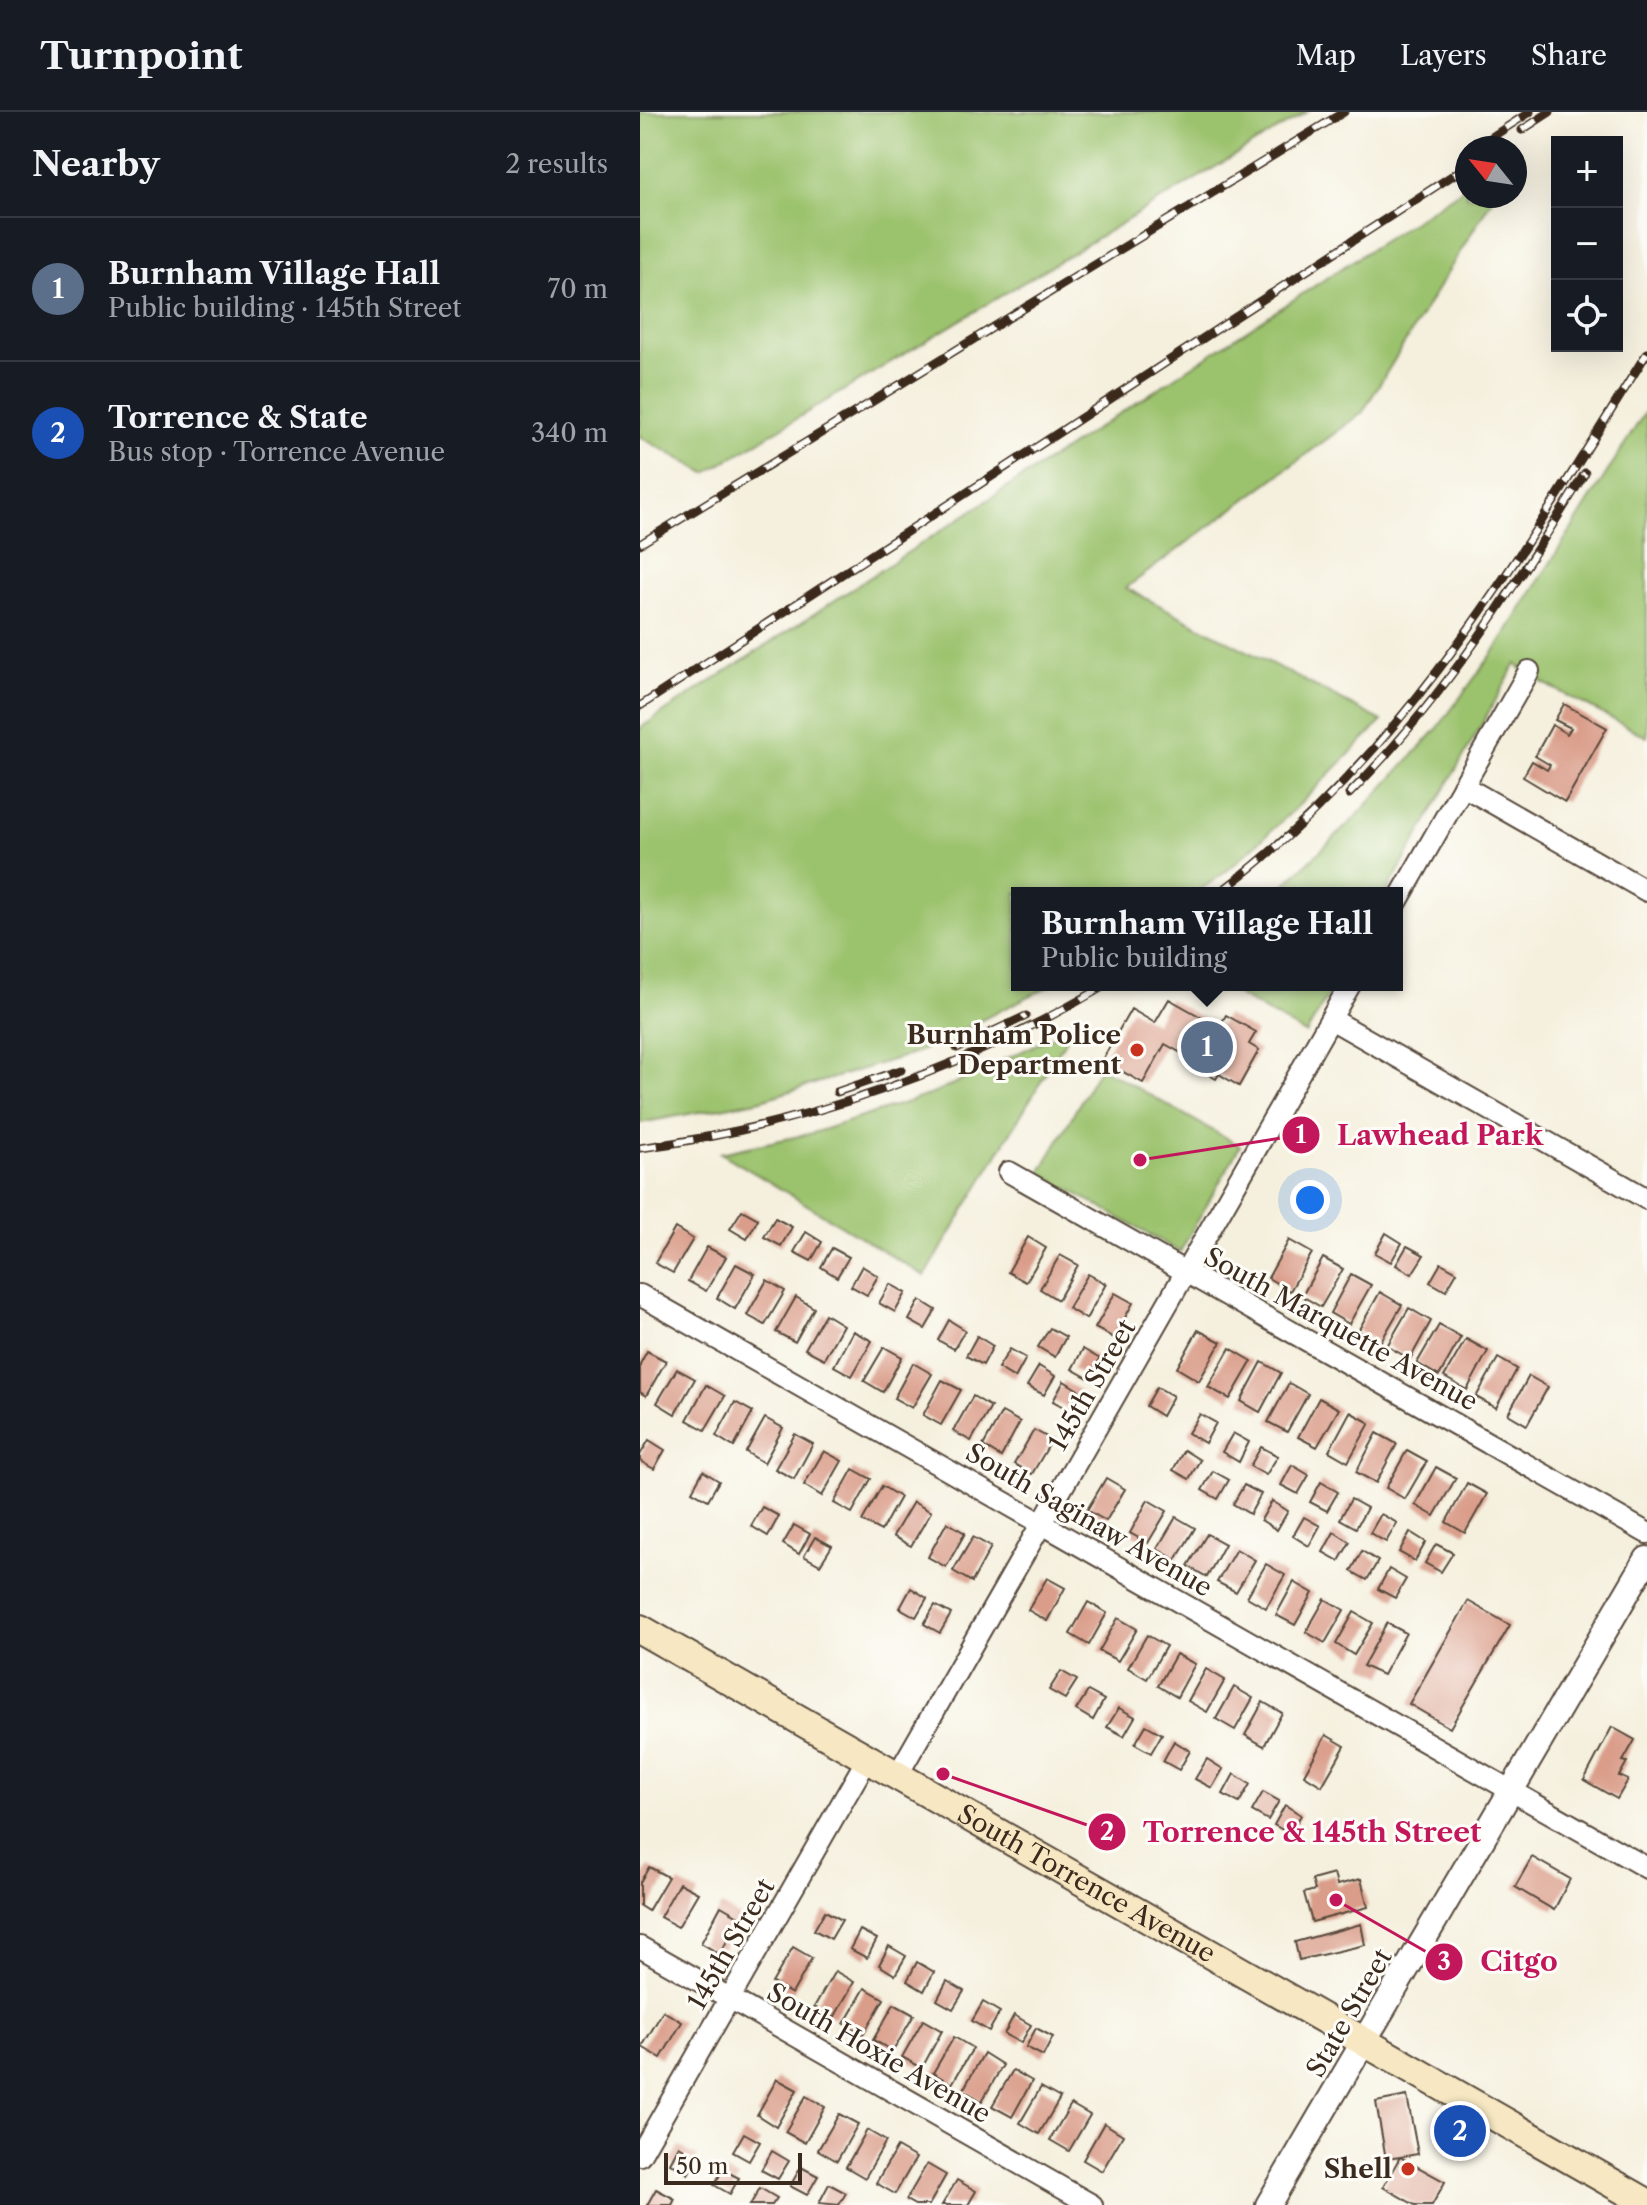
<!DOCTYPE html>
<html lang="en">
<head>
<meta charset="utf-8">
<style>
	body { margin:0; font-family:"Libre Caslon Text",serif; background:#242831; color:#f1f3f6 }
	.controls { position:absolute; right:24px; top:24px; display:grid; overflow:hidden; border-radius:0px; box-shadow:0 8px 32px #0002 }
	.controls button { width:72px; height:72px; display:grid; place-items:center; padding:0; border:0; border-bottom:2px solid #363941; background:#171b24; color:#f1f3f6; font:40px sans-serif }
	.compass { position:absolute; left:815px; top:24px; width:72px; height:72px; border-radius:50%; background:#171b24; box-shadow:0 8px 32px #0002; rotate:300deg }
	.scale { position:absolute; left:24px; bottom:20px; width:138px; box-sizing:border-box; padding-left:8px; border:4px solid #3b2a1e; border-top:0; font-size:22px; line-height:28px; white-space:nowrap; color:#3b2a1e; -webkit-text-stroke:6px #fdfcf7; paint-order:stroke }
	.you { position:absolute; left:670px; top:1088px; width:28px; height:28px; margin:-20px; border:6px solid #fff; border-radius:50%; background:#1a73e8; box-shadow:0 0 0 12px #1a73e833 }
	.badge { display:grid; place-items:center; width:52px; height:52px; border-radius:50%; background:#ea580c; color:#fff; font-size:26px; font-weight:700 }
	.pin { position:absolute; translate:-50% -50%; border:4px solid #fff; box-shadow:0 2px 8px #0006 }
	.popup { position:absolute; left:371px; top:775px; width:392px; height:104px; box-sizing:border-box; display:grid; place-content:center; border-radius:0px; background:#171b24; filter:drop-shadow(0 2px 6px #0005); font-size:26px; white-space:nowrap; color:#9ea1a6 }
	.popup b { font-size:30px; color:#f1f3f6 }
	.popup::after { content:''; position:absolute; left:50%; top:100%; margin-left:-16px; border:16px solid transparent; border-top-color:#171b24 }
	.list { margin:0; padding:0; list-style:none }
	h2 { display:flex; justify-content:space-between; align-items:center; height:104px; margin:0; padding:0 32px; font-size:34px }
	h2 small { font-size:26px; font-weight:400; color:#9ea1a6 }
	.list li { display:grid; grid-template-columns:52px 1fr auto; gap:24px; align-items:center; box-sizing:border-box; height:144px; padding:0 32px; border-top:2px solid #363941 }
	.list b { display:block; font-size:30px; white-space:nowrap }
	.list p { margin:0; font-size:26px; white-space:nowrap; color:#9ea1a6 }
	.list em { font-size:26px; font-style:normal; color:#9ea1a6 }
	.icon { flex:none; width:44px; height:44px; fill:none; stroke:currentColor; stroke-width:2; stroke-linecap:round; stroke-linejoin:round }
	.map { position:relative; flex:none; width:1007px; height:2093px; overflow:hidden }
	header { display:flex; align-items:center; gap:48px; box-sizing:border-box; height:112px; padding:0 40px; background:#171b24; border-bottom:2px solid #363941 }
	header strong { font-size:38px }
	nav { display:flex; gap:44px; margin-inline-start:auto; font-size:28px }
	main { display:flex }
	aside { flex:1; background:#171b24 }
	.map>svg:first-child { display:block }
</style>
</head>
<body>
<header>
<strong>Turnpoint</strong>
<nav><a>Map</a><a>Layers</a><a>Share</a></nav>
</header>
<main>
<aside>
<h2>Nearby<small>2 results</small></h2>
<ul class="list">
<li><span class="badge" style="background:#5c6f8a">1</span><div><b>Burnham Village Hall</b><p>Public building · 145th Street</p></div><em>70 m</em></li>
<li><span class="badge" style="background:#1a4fb4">2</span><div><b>Torrence &amp; State</b><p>Bus stop · Torrence Avenue</p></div><em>340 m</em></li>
</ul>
</aside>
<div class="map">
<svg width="1007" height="2093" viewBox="0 0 1007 2093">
	<rect width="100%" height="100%" fill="#fdfcf7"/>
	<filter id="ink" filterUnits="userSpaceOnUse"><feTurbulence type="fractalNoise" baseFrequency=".0125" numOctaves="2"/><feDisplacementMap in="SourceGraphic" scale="16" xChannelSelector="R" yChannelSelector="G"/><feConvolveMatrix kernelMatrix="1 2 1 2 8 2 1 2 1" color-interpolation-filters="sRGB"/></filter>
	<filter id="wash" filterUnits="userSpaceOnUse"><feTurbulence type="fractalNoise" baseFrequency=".006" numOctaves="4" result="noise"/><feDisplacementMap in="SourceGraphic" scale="32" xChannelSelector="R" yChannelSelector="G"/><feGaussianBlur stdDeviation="1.8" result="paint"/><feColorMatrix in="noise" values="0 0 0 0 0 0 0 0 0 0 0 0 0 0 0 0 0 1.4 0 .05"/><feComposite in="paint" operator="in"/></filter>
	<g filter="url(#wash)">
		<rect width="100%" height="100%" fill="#f5f0de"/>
		<g fill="#9bc26d" stroke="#6b7646" stroke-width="2">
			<path d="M0,0H667L66,361L0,325Z"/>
			<path d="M827,74V84H854L722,301L486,476L742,609L657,695L588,758L556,781H377V873H411L278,940L118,989L0,1011V616Z"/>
			<path d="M1007,297V625L888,563L876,552L746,781H636L716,705L797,617L858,534Z"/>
			<path d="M580,873H694L666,922Z"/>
			<path d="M434,914L285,1164L81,1041L173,1021L295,981Z"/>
			<path d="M460,955L600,1034L540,1140L400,1061Z"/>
		</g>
		<g id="blocks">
			<g fill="#da9d8a">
				<path d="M924,592L967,616L925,690L883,665L892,649L907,658L910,653L895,644L912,613L927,622L931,616L915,608Z"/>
				<path d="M529,887L579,915L586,903L616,920L609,932L619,938L599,974L579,962L576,967L556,955L559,951L525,932L503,971L462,948L491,897L515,911Z"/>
				<path d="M102,1098L118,1107L107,1127L90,1117Z"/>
				<path d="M135,1106L152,1115L141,1134L124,1125Z"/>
				<path d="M35,1116L53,1127L33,1161L15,1151Z"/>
				<path d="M166,1120L182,1130L171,1149L154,1140Z"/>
				<path d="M746,1121L762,1131L751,1150L735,1141Z"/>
				<path d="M388,1125L406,1136L386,1170L368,1160Z"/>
				<path d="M649,1128L672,1141L650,1179L628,1166Z"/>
				<path d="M767,1134L784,1143L772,1162L756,1153Z"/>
				<path d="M67,1135L86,1145L66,1179L48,1169Z"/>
				<path d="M192,1136L209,1145L197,1165L181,1155Z"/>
				<path d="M420,1143L438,1153L418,1188L400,1177Z"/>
				<path d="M683,1146L703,1157L681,1195L662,1184Z"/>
				<path d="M801,1151L817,1160L806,1179L790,1170Z"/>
				<path d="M96,1152L115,1162L95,1197L77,1186Z"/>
				<path d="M222,1154L238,1164L227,1183L211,1174Z"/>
				<path d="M448,1162L466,1172L446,1207L428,1196Z"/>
				<path d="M711,1162L731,1173L709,1212L690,1201Z"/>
				<path d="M127,1168L145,1179L125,1213L107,1203Z"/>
				<path d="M250,1172L266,1181L255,1200L239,1191Z"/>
				<path d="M740,1180L762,1193L740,1231L718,1219Z"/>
				<path d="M475,1181L493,1191L474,1226L455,1216Z"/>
				<path d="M156,1185L174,1196L155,1230L136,1220Z"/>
				<path d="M280,1188L296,1198L285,1217L269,1208Z"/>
				<path d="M769,1196L791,1209L770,1247L747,1234Z"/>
				<path d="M185,1202L203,1213L184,1247L165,1237Z"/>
				<path d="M309,1208L325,1218L314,1237L298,1228Z"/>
				<path d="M799,1213L821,1225L799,1264L777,1251Z"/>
				<path d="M410,1216L426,1225L415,1245L398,1235Z"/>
				<path d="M558,1218L581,1230L559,1269L537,1256Z"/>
				<path d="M213,1219L232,1229L212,1264L194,1254Z"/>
				<path d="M337,1224L353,1234L343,1253L326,1244Z"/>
				<path d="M826,1227L848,1239L827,1278L804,1265Z"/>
				<path d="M244,1235L262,1245L243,1280L224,1269Z"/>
				<path d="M590,1236L612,1249L590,1287L568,1275Z"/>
				<path d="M370,1237L386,1246L375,1266L358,1256Z"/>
				<path d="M443,1237L460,1247L448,1266L432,1257Z"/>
				<path d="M7,1239L26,1249L6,1284L0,1280V1252Z"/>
				<path d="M858,1246L877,1257L856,1296L836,1285Z"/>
				<path d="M622,1250L641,1261L620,1300L601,1289Z"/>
				<path d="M273,1251L292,1262L272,1296L254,1286Z"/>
				<path d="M399,1254L415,1264L404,1283L387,1274Z"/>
				<path d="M37,1257L55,1267L35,1302L17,1291Z"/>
				<path d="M889,1264L908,1275L887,1313L868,1302Z"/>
				<path d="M302,1268L321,1278L301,1313L283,1303Z"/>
				<path d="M424,1269L440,1279L429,1298L413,1289Z"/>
				<path d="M649,1271L668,1282L647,1320L628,1310Z"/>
				<path d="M66,1273L85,1284L65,1318L47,1308Z"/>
				<path d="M517,1275L533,1284L522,1304L506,1294Z"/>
				<path d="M333,1284L351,1295L331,1329L313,1319Z"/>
				<path d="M679,1286L699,1297L677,1335L658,1325Z"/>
				<path d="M95,1290L113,1300L94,1335L76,1324Z"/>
				<path d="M362,1300L380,1310L361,1345L343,1334Z"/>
				<path d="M710,1300L730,1311L708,1350L689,1339Z"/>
				<path d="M560,1302L576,1311L565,1331L548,1321Z"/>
				<path d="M125,1306L143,1316L124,1351L106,1340Z"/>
				<path d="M394,1318L412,1328L392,1362L374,1352Z"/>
				<path d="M593,1321L609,1330L599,1350L582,1340Z"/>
				<path d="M737,1321L757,1332L736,1371L716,1360Z"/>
				<path d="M155,1322L173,1332L154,1367L135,1357Z"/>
				<path d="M9,1328L25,1338L14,1357L0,1349V1343Z"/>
				<path d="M621,1335L638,1344L626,1363L610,1354Z"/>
				<path d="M544,1338L560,1348L549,1367L533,1358Z"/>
				<path d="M767,1338L787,1349L765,1387L746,1376Z"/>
				<path d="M184,1339L202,1349L182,1384L164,1373Z"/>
				<path d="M652,1353L669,1363L658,1382L641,1373Z"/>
				<path d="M796,1355L816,1366L794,1404L775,1393Z"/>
				<path d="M213,1357L231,1367L212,1401L194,1391Z"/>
				<path d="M63,1359L79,1369L68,1388L52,1379Z"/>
				<path d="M573,1359L589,1368L578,1387L562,1378Z"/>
				<path d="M466,1366L485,1377L466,1409L447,1398Z"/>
				<path d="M681,1370L698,1380L687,1399L670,1390Z"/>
				<path d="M827,1371L847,1382L825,1421L806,1410Z"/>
				<path d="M604,1373L621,1382L610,1402L593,1392Z"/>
				<path d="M242,1374L260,1385L241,1419L222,1409Z"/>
				<path d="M711,1387L727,1396L716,1416L700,1407Z"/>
				<path d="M508,1388L527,1399L508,1431L490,1421Z"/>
				<path d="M632,1389L648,1399L637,1418L621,1408Z"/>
				<path d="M273,1390L291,1400L271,1434L253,1424Z"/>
				<path d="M122,1395L139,1404L128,1424L111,1414Z"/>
				<path d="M741,1402L757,1411L746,1430L730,1421Z"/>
				<path d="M536,1405L555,1416L536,1448L517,1437Z"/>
				<path d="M664,1405L680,1414L669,1434L653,1424Z"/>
				<path d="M307,1410L325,1421L306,1455L288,1445Z"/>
				<path d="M154,1413L170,1422L159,1442L143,1432Z"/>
				<path d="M694,1420L710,1430L699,1449L683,1440Z"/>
				<path d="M770,1420L786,1430L775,1449L759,1440Z"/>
				<path d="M567,1422L585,1432L567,1465L548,1454Z"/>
				<path d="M175,1425L192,1434L180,1453L164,1444Z"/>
				<path d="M333,1425L351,1435L332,1470L313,1459Z"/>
				<path d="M796,1432L813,1441L801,1460L785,1451Z"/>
				<path d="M596,1437L615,1448L596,1480L577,1470Z"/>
				<path d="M722,1439L738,1449L727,1468L711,1459Z"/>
				<path d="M626,1452L645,1463L626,1496L607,1485Z"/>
				<path d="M749,1457L766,1467L755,1486L738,1477Z"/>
				<path d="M407,1466L425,1476L407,1509L388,1498Z"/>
				<path d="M654,1470L673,1481L655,1513L636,1503Z"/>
				<path d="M271,1476L287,1486L276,1505L260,1496Z"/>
				<path d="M685,1487L704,1498L685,1531L666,1520Z"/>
				<path d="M828,1489L870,1513L810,1616L769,1592Z"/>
				<path d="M448,1490L467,1501L449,1533L430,1522Z"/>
				<path d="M295,1493L311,1502L300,1521L284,1512Z"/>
				<path d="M714,1500L733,1511L714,1543L696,1532Z"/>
				<path d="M478,1506L497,1517L478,1549L459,1539Z"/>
				<path d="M747,1511L766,1521L743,1563L723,1554Z"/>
				<path d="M507,1523L526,1534L507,1567L488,1556Z"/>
				<path d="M536,1542L555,1552L537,1585L518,1574Z"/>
				<path d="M566,1557L585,1568L567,1600L548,1589Z"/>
				<path d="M421,1559L437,1568L425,1587L409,1578Z"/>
				<path d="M594,1575L613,1586L595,1618L576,1607Z"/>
				<path d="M448,1579L464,1588L453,1608L436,1598Z"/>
				<path d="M623,1590L642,1601L624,1634L605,1623Z"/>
				<path d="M479,1596L495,1605L484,1624L467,1615Z"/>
				<path d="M506,1613L522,1622L511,1641L495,1632Z"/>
				<path d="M972,1615L995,1628L983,1649L987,1650L979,1664L988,1668L977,1687L944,1668Z"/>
				<path d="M686,1623L705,1634L682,1674L664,1663Z"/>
				<path d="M534,1629L550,1639L539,1658L523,1649Z"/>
				<path d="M567,1647L583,1657L572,1676L555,1667Z"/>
				<path d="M594,1662L610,1672L599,1691L583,1682Z"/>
				<path d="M623,1680L639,1689L628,1708L612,1699Z"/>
				<path d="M645,1693L661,1703L650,1722L634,1713Z"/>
				<path d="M892,1745L930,1767L914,1798L875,1775Z"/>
				<path d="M9,1755L28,1765L8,1799L0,1794V1770Z"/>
				<path d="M694,1762L697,1773L721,1767L728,1795L672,1810L664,1781L675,1778L672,1768Z"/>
				<path d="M39,1771L58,1781L38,1815L20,1805Z"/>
				<path d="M81,1794L100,1805L80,1842L61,1831Z"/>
				<path d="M185,1799L202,1808L191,1827L174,1818Z"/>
				<path d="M721,1812L725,1833L659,1848L655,1830Z"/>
				<path d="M220,1818L237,1827L227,1846L210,1837Z"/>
				<path d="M249,1834L266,1844L255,1863L239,1853Z"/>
				<path d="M153,1835L172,1846L152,1882L132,1871Z"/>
				<path d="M277,1850L294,1860L284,1879L267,1869Z"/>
				<path d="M195,1859L214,1870L194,1906L174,1895Z"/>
				<path d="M307,1869L324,1879L313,1897L297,1888Z"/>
				<path d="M225,1876L244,1887L223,1923L204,1912Z"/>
				<path d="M343,1890L360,1900L349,1919L332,1909Z"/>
				<path d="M254,1892L274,1903L253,1939L233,1928Z"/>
				<path d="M23,1899L42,1910L21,1946L2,1935Z"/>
				<path d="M374,1903L391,1913L381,1931L364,1922Z"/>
				<path d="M283,1908L302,1919L282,1956L262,1945Z"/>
				<path d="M396,1916L413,1925L403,1944L386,1935Z"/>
				<path d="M314,1925L333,1936L312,1972L293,1961Z"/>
				<path d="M344,1941L363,1953L342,1989L323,1978Z"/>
				<path d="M373,1958L392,1969L372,2005L352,1994Z"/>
				<path d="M137,1967L157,1978L136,2015L117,2003Z"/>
				<path d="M401,1975L420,1986L399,2022L380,2011Z"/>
				<path d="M166,1984L185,1995L165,2031L145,2020Z"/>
				<path d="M767,1984L778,2042L760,2045L805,2070L792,2093H775L743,2075L760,2045L746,2047L736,1990Z"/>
				<path d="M431,1992L450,2003L429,2039L410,2028Z"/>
				<path d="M199,2002L218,2012L197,2049L178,2038Z"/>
				<path d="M464,2011L483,2023L462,2059L443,2048Z"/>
				<path d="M227,2018L246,2029L225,2066L206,2055Z"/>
				<path d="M104,2021L120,2030L109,2049L93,2040Z"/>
				<path d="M39,2034L58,2045L48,2062L30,2051Z"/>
				<path d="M257,2035L276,2046L255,2082L236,2071Z"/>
				<path d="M132,2039L149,2049L138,2067L121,2058Z"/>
				<path d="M287,2052L306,2063L289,2093H275L266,2088Z"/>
				<path d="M161,2055L178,2064L167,2083L150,2074Z"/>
				<path d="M83,2058L99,2066L90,2082L74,2073Z"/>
				<path d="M317,2068L336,2079L328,2093H302Z"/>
				<path d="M189,2072L206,2081L199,2093L179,2091Z"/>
				<path d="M120,2076L137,2086L132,2093H110Z"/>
				<path d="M16,2077L35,2087L32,2093H7Z"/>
			</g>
		</g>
	</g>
	<g filter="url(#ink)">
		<use href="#blocks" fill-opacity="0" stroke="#57483b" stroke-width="2"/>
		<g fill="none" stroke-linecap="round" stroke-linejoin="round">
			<defs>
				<g id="minor">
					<path d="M823,674L1007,779"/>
					<path d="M757,790L889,559"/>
					<path d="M691,907L1007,1087"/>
					<path d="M369,1060L1007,1421"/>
					<path d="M0,1183L1007,1756"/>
					<path d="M257,1664L710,873"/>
					<path d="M0,1835L452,2093"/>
					<path d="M0,2043L227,1647"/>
				</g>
				<path id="tertiary" d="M628,2093L1007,1447"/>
				<g id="secondary">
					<path id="s1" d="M0,1517L1007,2091"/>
				</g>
			</defs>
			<use href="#minor" stroke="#57483b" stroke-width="24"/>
			<use href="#tertiary" stroke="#57483b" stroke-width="28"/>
			<use href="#secondary" stroke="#57483b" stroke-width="32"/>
			<use href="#minor" stroke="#fff" stroke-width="20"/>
			<use href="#tertiary" stroke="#fff" stroke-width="24"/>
			<use href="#secondary" stroke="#f7e8c3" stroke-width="28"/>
			<defs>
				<g id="rail">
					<path d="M882,18L910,0"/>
					<path d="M835,36L890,0"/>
					<path d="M0,432L704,0"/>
					<path d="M0,594L827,54"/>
					<path d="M709,682C804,587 875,474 945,361"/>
					<path d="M579,781C769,639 883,438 1007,241"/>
					<path d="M317,936L386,904"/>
					<path d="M197,980L261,958"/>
					<path d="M0,1036C164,1014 323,958 466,873"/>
				</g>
			</defs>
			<use href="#rail" stroke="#3b2a1e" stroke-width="9"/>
			<use href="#rail" stroke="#fdfcf7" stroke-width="6" stroke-dasharray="18" stroke-linecap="butt"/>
		</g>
	</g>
	<g fill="#c8321e" stroke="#fdfcf7" stroke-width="3">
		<circle cx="497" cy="938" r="8"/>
		<circle cx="768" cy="2057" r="8"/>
	</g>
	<g text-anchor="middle" stroke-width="6" stroke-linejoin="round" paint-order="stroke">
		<g font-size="26" font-weight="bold" fill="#3b2a1e" stroke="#fdfcf7" text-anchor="end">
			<text x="481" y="932">Burnham Police<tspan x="481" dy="30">Department</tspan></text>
			<text x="752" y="2066">Shell</text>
		</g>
		<g font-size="26" fill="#3b2a1e" stroke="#fdfcf7">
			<text transform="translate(701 1217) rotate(29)" y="9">South Marquette Avenue</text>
			<text transform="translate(452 1273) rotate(-60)" y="9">145th Street</text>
			<text transform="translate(449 1408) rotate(30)" y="9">South Saginaw Avenue</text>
			<text dy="9" stroke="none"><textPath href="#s1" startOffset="514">South Torrence Avenue</textPath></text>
			<text transform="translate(91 1832) rotate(-60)" y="9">145th Street</text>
			<text transform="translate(709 1901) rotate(-60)" y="9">State Street</text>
			<text transform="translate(239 1941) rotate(30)" y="9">South Hoxie Avenue</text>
		</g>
	</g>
	<path fill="none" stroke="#c2185b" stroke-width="3" d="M500 1048L661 1023M303 1662L467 1720M696 1788L804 1850"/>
	<g fill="#c2185b" stroke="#fdfcf7" stroke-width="3">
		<circle cx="500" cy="1048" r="8"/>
		<circle cx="303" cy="1662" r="8"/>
		<circle cx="696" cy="1788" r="8"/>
		<circle cx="661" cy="1023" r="20"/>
		<circle cx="467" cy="1720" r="20"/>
		<circle cx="804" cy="1850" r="20"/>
	</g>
	<g font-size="24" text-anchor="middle" font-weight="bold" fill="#fff">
		<text x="661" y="1031">1</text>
		<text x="467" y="1728">2</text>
		<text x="804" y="1858">3</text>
	</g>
	<g font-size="28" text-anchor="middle" font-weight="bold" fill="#c2185b" stroke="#fdfcf7" stroke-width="6" stroke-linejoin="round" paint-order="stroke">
		<text x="800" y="1033">Lawhead Park</text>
		<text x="672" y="1730">Torrence &amp; 145th Street</text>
		<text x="879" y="1859">Citgo</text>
	</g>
</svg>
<div class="controls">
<button>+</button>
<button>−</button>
<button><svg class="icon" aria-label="locate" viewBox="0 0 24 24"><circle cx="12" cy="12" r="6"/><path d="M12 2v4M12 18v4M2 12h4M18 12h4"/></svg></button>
</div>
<svg class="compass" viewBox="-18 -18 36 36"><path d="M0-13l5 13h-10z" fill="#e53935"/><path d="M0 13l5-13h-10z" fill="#9ea1a6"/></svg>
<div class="scale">50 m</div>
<div class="you"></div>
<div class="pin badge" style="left:567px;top:935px;background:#5c6f8a">1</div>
<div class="popup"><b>Burnham Village Hall</b>Public building</div>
<div class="pin badge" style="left:820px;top:2019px;background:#1a4fb4">2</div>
</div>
</main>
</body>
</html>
